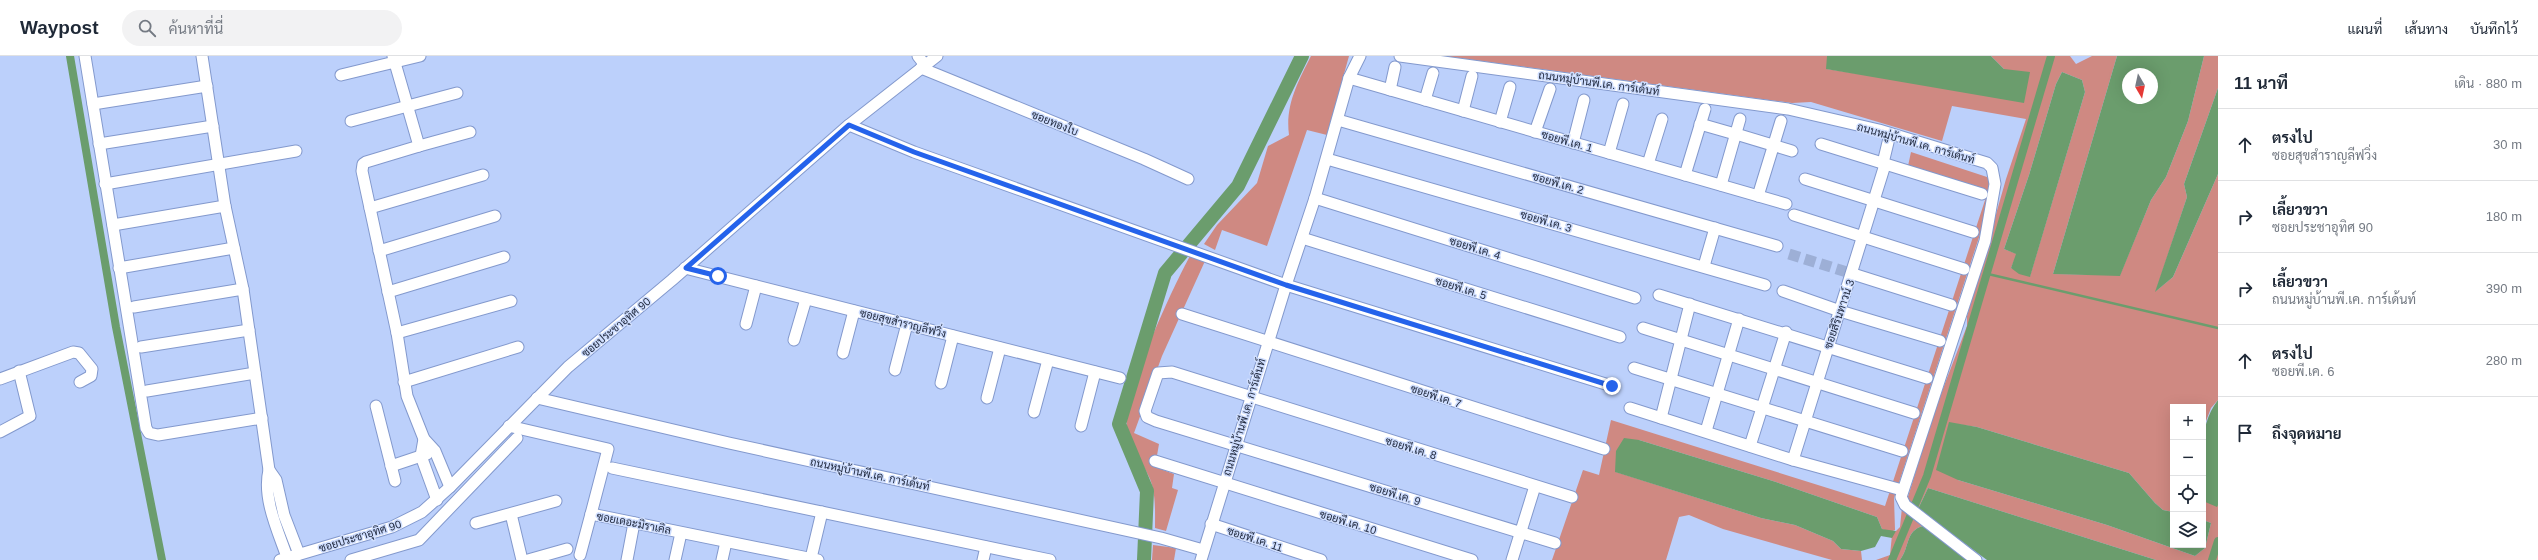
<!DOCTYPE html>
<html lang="th">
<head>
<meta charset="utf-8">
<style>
	body { margin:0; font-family:Arial,Sarabun,sans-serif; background:#f2f2f3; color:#1f2937 }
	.controls { position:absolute; right:12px; bottom:12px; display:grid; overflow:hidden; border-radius:0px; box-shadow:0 4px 16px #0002 }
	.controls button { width:36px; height:36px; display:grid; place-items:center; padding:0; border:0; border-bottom:1px solid #e0e1e3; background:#fff; color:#1f2937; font:20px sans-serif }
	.compass { position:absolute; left:2122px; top:12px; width:36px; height:36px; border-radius:50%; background:#fff; box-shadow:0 4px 16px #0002; rotate:171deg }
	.stop { position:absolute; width:12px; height:12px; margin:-9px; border:3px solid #2563eb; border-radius:50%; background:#fff }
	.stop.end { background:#2563eb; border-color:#fff; box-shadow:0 1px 4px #0008 }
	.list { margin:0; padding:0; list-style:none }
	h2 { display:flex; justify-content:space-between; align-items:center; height:52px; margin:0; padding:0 16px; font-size:17px }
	h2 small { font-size:13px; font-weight:400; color:#747a83 }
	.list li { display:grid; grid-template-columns:26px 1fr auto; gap:12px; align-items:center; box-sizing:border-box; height:72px; padding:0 16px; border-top:1px solid #e0e1e3 }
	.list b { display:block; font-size:15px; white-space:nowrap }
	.list p { margin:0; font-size:13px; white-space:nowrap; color:#747a83 }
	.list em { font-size:13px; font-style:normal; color:#747a83 }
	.icon { flex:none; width:22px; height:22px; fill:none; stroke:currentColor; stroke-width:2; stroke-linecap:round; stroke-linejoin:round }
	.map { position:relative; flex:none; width:2218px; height:504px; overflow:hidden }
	header { display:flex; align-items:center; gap:24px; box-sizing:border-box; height:56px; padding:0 20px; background:#fff; border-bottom:1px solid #e0e1e3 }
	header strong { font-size:19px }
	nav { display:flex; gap:22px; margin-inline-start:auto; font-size:14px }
	.search { width:280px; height:36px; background:#f2f2f3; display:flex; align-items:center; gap:10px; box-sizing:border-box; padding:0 14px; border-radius:22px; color:#747a83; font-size:15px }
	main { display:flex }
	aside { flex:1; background:#fff }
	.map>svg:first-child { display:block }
</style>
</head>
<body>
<header>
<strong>Waypost</strong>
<div class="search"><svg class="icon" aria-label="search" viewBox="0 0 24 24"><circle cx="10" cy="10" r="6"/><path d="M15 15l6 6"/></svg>ค้นหาที่นี่</div>
<nav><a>แผนที่</a><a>เส้นทาง</a><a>บันทึกไว้</a></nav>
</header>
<main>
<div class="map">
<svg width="2218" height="504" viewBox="0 0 2218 504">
	<rect width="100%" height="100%" fill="#bcd0fb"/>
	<g fill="#cf8982" fill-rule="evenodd">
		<path d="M1311,0H1349L1327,79L1307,74L1267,190L1222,174L1215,194L1204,188L1217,169L1257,127L1268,90L1289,79C1285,49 1298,26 1311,0Z"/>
		<path d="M1444,0H1827V13L1924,28L2004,13L1991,0H2070L2076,8L2092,0H2117L2053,218L2120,219L2151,144L2166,121L2188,65L2204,0H2218V32L2184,128L2187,141L2156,235L2173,221L2218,118V344L2211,352L2203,373V351H2173V456L2163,454L2155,447L2129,417L1977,371L1949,367L1958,424L2107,469L2195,500L2205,492L2211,467L2203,464V445L2218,449V504H2156L1928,432L1918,453L1907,444L1934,356L1967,270V260L2006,123L2026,63L1952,50L1942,85L1811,46L1792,47ZM2062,16L2082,24L2085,36L2030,220L2011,212L2017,198L2004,193L2029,119L2056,28Z"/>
		<path d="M1911,96L1987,121L1992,127L1985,163L1894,442L1895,474L1890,476L1882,473L1877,461L1776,426L1639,384L1616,416L1761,462L1795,469L1833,485L1841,493L1861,495L1862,504H1832L1723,473L1689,459L1679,461L1666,504H1552L1583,414L1599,419L1611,364L1885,450L1988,135L1908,110Z"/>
		<path d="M1190,200L1205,205L1162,300L1134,377L1159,388L1155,411L1174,418L1172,432L1178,434L1166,475L1155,472C1155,456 1156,438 1150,423C1142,405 1130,390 1127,371C1121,342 1174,229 1190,200Z"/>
		<path d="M1902,451L1923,470C1905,475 1910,491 1900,504H1876L1890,499L1892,479L1900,471Z"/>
		<path d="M1153,489L1176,492L1174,504H1152Z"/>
	</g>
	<g fill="#6b9d6d" fill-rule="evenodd">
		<path d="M1827,0H1991L2004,13L2030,16L2024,47L1826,13Z"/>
		<path d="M2117,0H2204L2188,65L2166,121L2151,144L2120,220L2053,218ZM2128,18H2152V42H2128Z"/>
		<path d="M2062,16L2082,24L2085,36L2030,221L2019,218L2011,212L2016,198L2004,193L2029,119L2056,28Z"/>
		<path d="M2218,32V118L2173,221L2155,236L2187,141L2184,128Z"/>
		<path d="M2218,344V449L2217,451L2203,445C2203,412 2196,372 2218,344Z"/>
		<path d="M1949,366L1977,371L2129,417L2155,447L2163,454L2173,456V489H2203V464L2211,467L2205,492L2195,500L2107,469L1958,424L1936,414Z"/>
		<path d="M1624,382L1639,384L1776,426L1877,461L1882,473L1896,475L1892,482L1881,480L1875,491L1861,495L1841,493L1833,485L1795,469L1761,462L1615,416L1616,395Z"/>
		<path d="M1928,432L2156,504H1987L1918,453Z"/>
		<path d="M1923,470L1968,504H1900C1910,491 1905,475 1923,470Z"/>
	</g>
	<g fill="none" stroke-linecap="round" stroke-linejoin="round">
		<path stroke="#6b9d6d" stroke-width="2.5" d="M1988,218L2218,272"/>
		<g stroke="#6b9d6d" stroke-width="8">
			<path d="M70,0L116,271L162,504"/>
			<path d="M1892,504L1927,420L2051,0"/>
			<path d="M2212,504L2218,485"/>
		</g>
		<path stroke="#6b9d6d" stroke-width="14" d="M1144,504L1147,435L1119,368L1165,217L1238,130L1302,0"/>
		<path stroke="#9dafd6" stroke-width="11" stroke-dasharray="11 5.5" stroke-linecap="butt" d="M1789,198L1853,218"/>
		<defs>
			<g id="minor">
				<path d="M85,0L146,372L149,377L158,379L262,362"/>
				<path d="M202,0L225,150L243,233L269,414C262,443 279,477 288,504"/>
				<path d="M393,0L419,90L366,106L363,108L362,115L397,277L407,340L424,383L435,395L450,431"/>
				<path d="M918,0L925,9"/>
				<path d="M1400,0L1788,53L1879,74L1987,107L1992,112L1995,128L1985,185L1901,441L1905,449L1976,504"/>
				<path d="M921,12L1144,103L1188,123"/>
				<path d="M341,19L420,0"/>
				<path d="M1349,22L1786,148"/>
				<path d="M1390,34L1395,11"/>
				<path d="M1425,44L1433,17"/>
				<path d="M93,48L207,30"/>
				<path d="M1463,55L1472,20"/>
				<path d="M1338,64L1777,190"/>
				<path d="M351,65L457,37"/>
				<path d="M1500,66L1510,31"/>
				<path d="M1700,68L1735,78"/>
				<path d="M849,69L914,96L1286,229L1612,330"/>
				<path d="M1535,76L1550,33"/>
				<path d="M1736,78L1792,95"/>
				<path d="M1573,87L1584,44"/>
				<path d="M99,88L213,70"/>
				<path d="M1821,88L1982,138"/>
				<path d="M419,90L470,76"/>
				<path d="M1609,97L1623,48"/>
				<path d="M1327,103L1765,229"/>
				<path d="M1648,108L1662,63"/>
				<path d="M1685,119L1705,53"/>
				<path d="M1805,123L1973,176"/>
				<path d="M105,128L296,95"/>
				<path d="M1721,129L1740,63"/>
				<path d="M1758,140L1781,65"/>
				<path d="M1315,142L1635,242"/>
				<path d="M370,152L483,119"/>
				<path d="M1794,159L1964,213"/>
				<path d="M113,169L225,150"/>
				<path d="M1302,182L1620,281"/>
				<path d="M379,195L495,160"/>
				<path d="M1704,210L1715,172"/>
				<path d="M119,212L234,192"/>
				<path d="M685,212L1120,322"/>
				<path d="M1853,218L1951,249"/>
				<path d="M1783,235L1840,255L1940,285"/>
				<path d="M388,236L504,201"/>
				<path d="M1659,239L1927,322"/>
				<path d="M134,251L243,233"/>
				<path d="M1182,258L1604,393"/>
				<path d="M746,268L756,230"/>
				<path d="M1643,272L1914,357"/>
				<path d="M397,277L511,245"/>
				<path d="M794,284L806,243"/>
				<path d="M141,291L249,274"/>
				<path d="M843,297L854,255"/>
				<path d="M1634,312L1902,395"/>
				<path d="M895,314L907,268"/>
				<path d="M0,323L73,296L79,297L92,313L91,320L80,326"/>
				<path d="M404,326L518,291"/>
				<path d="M941,327L953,280"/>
				<path d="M147,335L255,317"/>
				<path d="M537,342L729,387L1161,482L1203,494"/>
				<path d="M987,342L1000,292"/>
				<path d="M376,350L395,425"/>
				<path d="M1630,352L1793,404L1902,434"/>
				<path d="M1034,356L1048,304"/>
				<path d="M1661,362L1690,248"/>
				<path d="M509,370L608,393L591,458L818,504"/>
				<path d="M1081,370L1095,316"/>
				<path d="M1706,375L1739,263"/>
				<path d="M0,376L30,360L19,315"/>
				<path d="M424,383L421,400L437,444"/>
				<path d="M1750,390L1786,276"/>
				<path d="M1793,404L1884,112L1883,107L1890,78"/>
				<path d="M1155,405L1472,504"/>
				<path d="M391,410L427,398"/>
				<path d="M612,412L1050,504"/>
				<path d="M269,414L276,424L284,459L299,498"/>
				<path d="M511,458L522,504"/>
				<path d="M476,467L556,445"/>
				<path d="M1211,468L1321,504"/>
				<path d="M1555,487L1156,365L1147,361L1145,355L1158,317L1172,316L1572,441"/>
				<path d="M580,499L591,458"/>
				<path d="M811,502L822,456"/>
				<path d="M280,504L392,471L422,456L450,431L568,311L672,224L849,69L937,0"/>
				<path d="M351,504L419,484L517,382"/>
				<path d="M528,504L567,493"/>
				<path d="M627,504L634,467"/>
				<path d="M675,504L681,477"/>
				<path d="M722,504L726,486"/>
				<path d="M983,504L986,491"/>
				<path d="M1201,504L1286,229L1315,142L1349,22L1360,0"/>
				<path d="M1512,504L1535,430"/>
			</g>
		</defs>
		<use href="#minor" stroke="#8399cd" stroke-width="13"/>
		<use href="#minor" stroke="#fff" stroke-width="11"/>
	</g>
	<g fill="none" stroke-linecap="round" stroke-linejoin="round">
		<path stroke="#2563eb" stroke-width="5" d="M718,220L686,212L849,69L914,96L1286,229L1612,330"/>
	</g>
	<g text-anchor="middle" stroke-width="3" stroke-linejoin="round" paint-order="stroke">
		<g font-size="11" fill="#232c41" stroke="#ceddfe">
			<text transform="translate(1599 27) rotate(8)" y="4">ถนนหมู่บ้านพี.เค. การ์เด้นท์</text>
			<text transform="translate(1055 67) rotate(22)" y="4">ซอยทองใบ</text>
			<text transform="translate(1567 85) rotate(16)" y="4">ซอยพี.เค. 1</text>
			<text transform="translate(1916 87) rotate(16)" y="4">ถนนหมู่บ้านพี.เค. การ์เด้นท์</text>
			<text transform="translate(1558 127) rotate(16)" y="4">ซอยพี.เค. 2</text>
			<text transform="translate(1546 165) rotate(16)" y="4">ซอยพี.เค. 3</text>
			<text transform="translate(1475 192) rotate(17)" y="4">ซอยพี.เค. 4</text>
			<text transform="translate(1461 232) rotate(17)" y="4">ซอยพี.เค. 5</text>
			<text transform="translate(1839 258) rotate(-71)" y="4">ซอยสิรินทาวน์ 3</text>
			<text transform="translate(903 267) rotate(14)" y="4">ซอยสุขสำราญลีฟวิ่ง</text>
			<text transform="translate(616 271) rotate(-40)" y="4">ซอยประชาอุทิศ 90</text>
			<text transform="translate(1436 340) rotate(18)" y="4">ซอยพี.เค. 7</text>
			<text transform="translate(1244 361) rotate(-73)" y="4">ถนนหมู่บ้านพี.เค. การ์เด้นท์</text>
			<text transform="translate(1411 392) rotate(17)" y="4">ซอยพี.เค. 8</text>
			<text transform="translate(870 418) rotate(12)" y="4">ถนนหมู่บ้านพี.เค. การ์เด้นท์</text>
			<text transform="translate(1395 438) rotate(17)" y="4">ซอยพี.เค. 9</text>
			<text transform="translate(1348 466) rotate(17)" y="4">ซอยพี.เค. 10</text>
			<text transform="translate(634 467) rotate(11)" y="4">ซอยเดอะมิราเคิล</text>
			<text transform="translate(360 480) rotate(-17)" y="4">ซอยประชาอุทิศ 90</text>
			<text transform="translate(1255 483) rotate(18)" y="4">ซอยพี.เค. 11</text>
		</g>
	</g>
</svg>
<div class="controls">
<button>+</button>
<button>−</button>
<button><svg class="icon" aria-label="locate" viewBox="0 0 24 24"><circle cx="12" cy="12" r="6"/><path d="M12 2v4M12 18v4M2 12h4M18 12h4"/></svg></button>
<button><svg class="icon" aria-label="layers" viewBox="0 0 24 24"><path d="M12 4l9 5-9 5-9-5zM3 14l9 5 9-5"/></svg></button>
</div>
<svg class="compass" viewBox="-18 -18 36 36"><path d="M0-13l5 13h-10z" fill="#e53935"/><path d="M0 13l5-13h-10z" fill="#747a83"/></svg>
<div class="stop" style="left:718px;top:220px"></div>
<div class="stop end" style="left:1612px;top:330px"></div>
</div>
<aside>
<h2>11 นาที<small>เดิน · 880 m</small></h2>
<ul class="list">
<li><svg class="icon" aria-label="ahead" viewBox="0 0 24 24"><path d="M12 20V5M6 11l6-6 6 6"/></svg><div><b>ตรงไป</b><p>ซอยสุขสำราญลีฟวิ่ง</p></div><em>30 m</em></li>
<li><svg class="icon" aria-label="right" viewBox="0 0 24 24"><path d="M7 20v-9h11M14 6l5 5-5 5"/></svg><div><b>เลี้ยวขวา</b><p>ซอยประชาอุทิศ 90</p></div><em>180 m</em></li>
<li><svg class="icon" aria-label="right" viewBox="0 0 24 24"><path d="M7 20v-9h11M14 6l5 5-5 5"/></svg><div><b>เลี้ยวขวา</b><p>ถนนหมู่บ้านพี.เค. การ์เด้นท์</p></div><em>390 m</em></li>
<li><svg class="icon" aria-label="ahead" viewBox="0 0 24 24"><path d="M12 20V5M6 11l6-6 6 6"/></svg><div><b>ตรงไป</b><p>ซอยพี.เค. 6</p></div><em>280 m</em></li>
<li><svg class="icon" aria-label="arrive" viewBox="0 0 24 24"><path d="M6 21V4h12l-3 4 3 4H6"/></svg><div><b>ถึงจุดหมาย</b></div></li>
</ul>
</aside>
</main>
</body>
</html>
